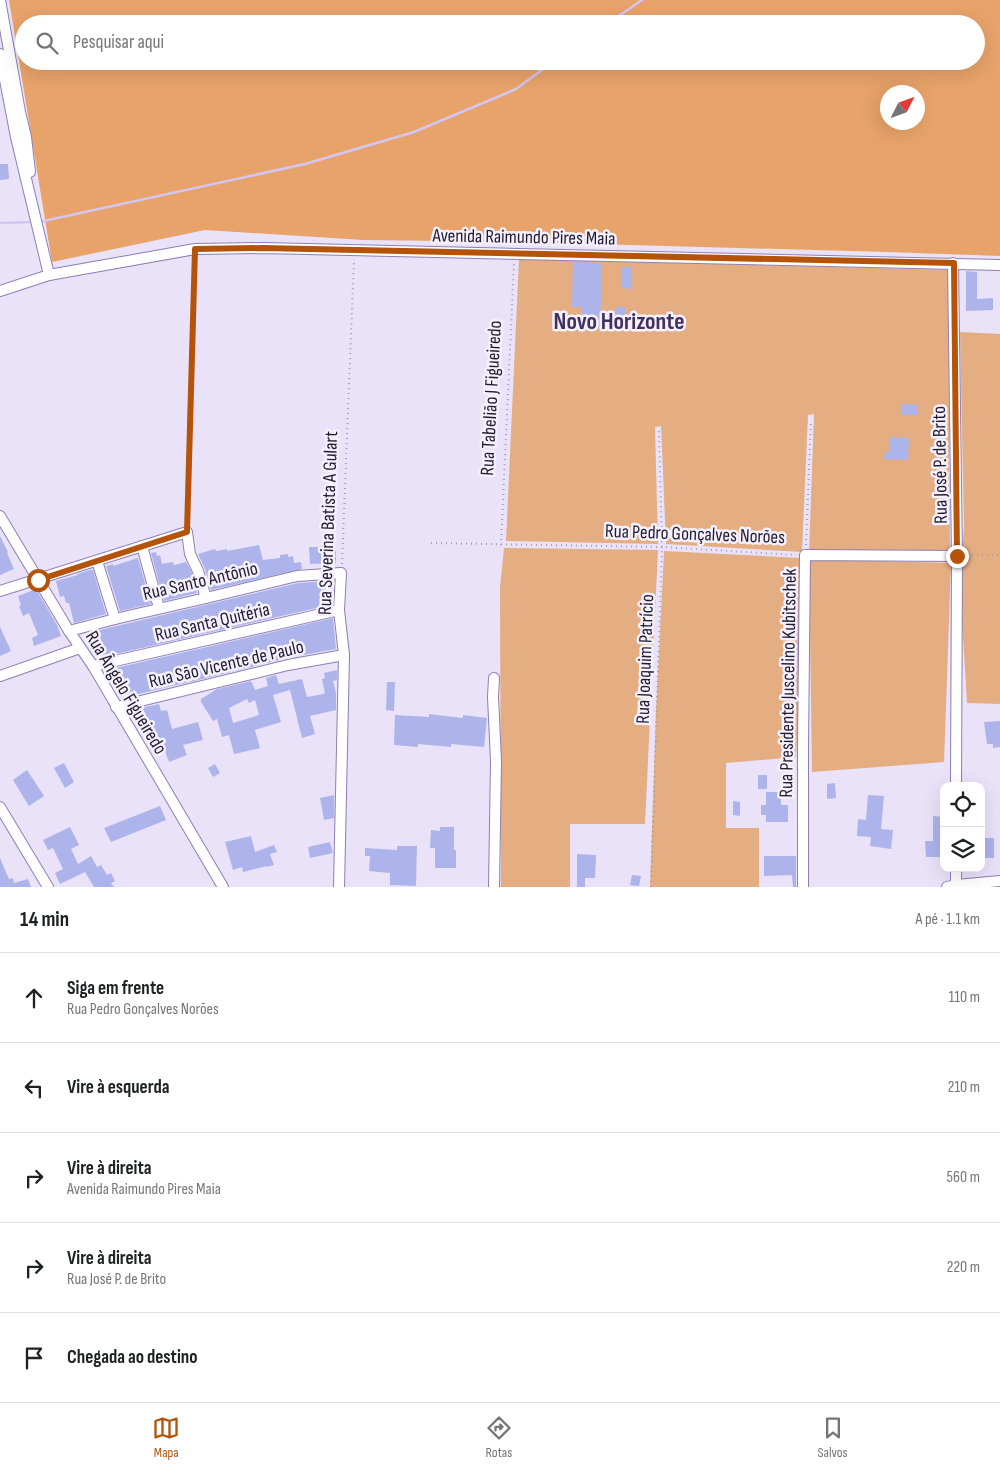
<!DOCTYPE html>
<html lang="pt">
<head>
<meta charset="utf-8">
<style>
	body { margin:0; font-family:"Sofia Sans Condensed",sans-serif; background:#f2f2f2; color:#202124 }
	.controls { position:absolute; right:15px; bottom:15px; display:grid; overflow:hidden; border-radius:10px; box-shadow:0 5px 20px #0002 }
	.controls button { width:45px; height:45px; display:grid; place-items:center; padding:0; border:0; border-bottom:1px solid #e0e0e0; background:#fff; color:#202124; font:25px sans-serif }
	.compass { position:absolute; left:880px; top:85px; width:45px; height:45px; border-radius:50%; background:#fff; box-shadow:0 5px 20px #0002; rotate:48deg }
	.stop { position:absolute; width:15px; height:15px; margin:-11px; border:4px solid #b45309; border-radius:50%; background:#fff }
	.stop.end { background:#b45309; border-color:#fff; box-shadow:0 1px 5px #0008 }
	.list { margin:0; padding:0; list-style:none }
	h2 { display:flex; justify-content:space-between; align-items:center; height:65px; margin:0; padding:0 20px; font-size:21px }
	h2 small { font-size:16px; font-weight:400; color:#757577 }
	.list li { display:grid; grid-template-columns:32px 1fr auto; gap:15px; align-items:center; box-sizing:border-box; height:90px; padding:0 20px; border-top:1px solid #e0e0e0 }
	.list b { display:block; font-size:19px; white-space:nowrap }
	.list p { margin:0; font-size:16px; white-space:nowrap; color:#757577 }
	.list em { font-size:16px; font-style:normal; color:#757577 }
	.icon { flex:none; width:28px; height:28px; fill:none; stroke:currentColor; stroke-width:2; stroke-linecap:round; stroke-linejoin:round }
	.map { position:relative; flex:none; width:1000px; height:887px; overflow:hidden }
	.search { position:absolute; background:#fff; box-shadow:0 5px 20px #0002; left:15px; right:15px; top:15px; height:55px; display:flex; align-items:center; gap:12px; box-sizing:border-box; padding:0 18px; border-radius:28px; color:#757577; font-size:19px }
	.sheet { height:515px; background:#fff }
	nav { display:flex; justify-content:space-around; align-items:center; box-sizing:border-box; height:70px; border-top:1px solid #e0e0e0; background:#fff; font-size:14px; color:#757577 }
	nav a { display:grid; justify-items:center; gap:2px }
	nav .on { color:#b45309 }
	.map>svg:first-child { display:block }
</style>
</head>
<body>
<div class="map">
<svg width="1000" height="887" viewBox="0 0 1000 887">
	<rect width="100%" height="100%" fill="#e9e2f9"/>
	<g fill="#e4ad82">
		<path d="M519,259L948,270L950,555L809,553L814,414L808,415L802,552L666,544L661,426L655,427L658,544L506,541Z"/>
		<path d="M960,332L1000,334V704L967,703L960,586L964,527Z"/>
		<path d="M504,548L658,550L645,824H570V887H501L500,587Z"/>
		<path d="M664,551L801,558L802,629L796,757L726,763V828H759V887H650L656,712Z"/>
		<path d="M809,559L951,563L944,762L812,772Z"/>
	</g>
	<path fill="#e8a36a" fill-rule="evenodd" d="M9,0H1000V256L887,252L522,242L363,240L205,230L52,262ZM24,24H976V61H24ZM888,92H918V122H888Z"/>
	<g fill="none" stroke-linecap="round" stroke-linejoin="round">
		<g stroke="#d3c5f4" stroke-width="2.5">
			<path d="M607,24L642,0"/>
			<path d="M39,222L305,164L414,132L516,89L554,61"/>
			<path d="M0,223L33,222"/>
		</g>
	</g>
	<g fill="#adb4ec" fill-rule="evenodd">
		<path d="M0,164H8L9,179L0,180Z"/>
		<path d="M573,262L602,263L600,327H592V321H582V307H572Z"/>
		<path d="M621,267H632V289L621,288Z"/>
		<path d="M966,271L977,272V299L993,298V310L966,311Z"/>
		<path d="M616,307H626V328L616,327Z"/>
		<path d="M902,404L918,405V415H901Z"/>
		<path d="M889,437L909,438L908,460L884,459L885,452H889Z"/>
		<path d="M0,536L8,552L7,553L14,569L0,575Z"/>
		<path d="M259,545L263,560L280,558V555L288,554V557L293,556L294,563L301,562L302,569L211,590L205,569L198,554L215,549L216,551L227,549V551Z"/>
		<path d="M309,547H318V549H336V563L310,564Z"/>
		<path d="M156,552L157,556L160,555L162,564L173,562L174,565L186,562L192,573L197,593L164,601L151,553Z"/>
		<path d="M138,558L151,604L120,611L106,566L113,564V566Z"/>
		<path d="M90,570H93L106,614L74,623L69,603H66L64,596L60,597L56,581L78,575L77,574Z"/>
		<path d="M327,581L328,586L325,587L330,605L98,658L97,649L91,651L87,633L298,583Z"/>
		<path d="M36,589L57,625L61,636L34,646L32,638L38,635L29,613L23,616L19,606L21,605L18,596Z"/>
		<path d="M333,618L336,649L287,658L190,682L188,678L189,682L122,698L117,674L108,676L107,670Z"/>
		<path d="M0,627L11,651L0,656Z"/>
		<path d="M337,670V680L333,681L336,693V710L310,716L315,734L302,738L290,690L273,695L281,722L255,730L260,748L234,754L229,735L222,737L217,719L213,721L201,702V699L217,689L251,681L255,690L268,686L266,678L276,675L279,684L302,679L307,697L323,694L325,693L322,679L325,678L324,673ZM247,699L249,703L255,700L259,715L233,723L229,708Z"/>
		<path d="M387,682H395L394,711L386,710Z"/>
		<path d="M159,704L161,711L167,710L172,729L198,722L203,740L183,745L187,755L169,762L164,748L162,749L159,737L156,738L153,726L142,728L139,717L133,718L132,710Z"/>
		<path d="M429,714L463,718V715L487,718L484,747L451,744V747L418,744V747L394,745L395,715L429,717Z"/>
		<path d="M1000,721V747L993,748V744H987L984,722Z"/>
		<path d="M64,763L74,782L65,788L54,768Z"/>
		<path d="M215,764L220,773L213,777L208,768Z"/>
		<path d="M27,770L44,796L29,806L13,780Z"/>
		<rect x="758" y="775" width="9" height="14"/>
		<path d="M835,783L836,798L827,799V784Z"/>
		<path d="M766,792H781V805H788V822H766V815H761V805H766Z"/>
		<path d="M334,795V818L324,820L320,798Z"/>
		<path d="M868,795L884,796L881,829L893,830L891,849L870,846L871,837L857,836L858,819L866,820Z"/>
		<path d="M733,801L740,802V816L733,815Z"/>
		<path d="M160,806L166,820L111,842L104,828Z"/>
		<path d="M933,816L944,817V857H926L925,841H933Z"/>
		<path d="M70,827L79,845L71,849L78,864L91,856L97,867L101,865L107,875L111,873L115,881L111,883L114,887H94L85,872L60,884L55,873L63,869L53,848L48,850L43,840Z"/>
		<path d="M440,827H454V850H456V868H435V848H430L431,830L440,831Z"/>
		<path d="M251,836L255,852L274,845L277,852L270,854L274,865L267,867V866L243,872L242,867L233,870L225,842Z"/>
		<rect x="981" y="838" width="13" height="20"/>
		<path d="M330,842L333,853L310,858L308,847Z"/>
		<path d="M397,846H417L416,886L390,885V873L369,871L370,856H365V848L397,850Z"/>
		<path d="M577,854L596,855L595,878H585V887H577Z"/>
		<path d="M764,856H796V887H793L792,875L764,876Z"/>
		<path d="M0,858L9,879L13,878L14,883L28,879L31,887H0Z"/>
		<path d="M632,875L641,876L639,886L630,885Z"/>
	</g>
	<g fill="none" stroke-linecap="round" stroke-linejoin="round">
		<defs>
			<g id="minor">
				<path d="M0,0L20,112L26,137L30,172"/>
				<path d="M0,54L16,137L49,275"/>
				<path d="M953,263L957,556L956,786"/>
				<path d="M0,291L49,275L195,249L263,248L1000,265"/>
				<path d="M0,516L69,631L93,666L223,887"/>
				<path d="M142,546L159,608"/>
				<path d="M97,561L115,619"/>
				<path d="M0,591L187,532L190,554L198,571L206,598"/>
				<path d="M69,631L115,619L206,598L297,576L341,573L339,610L344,655L339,887"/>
				<path d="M93,666L339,610"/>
				<path d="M0,676L80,648"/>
				<path d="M494,678L493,697L496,761L494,887"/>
				<path d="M116,707L288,665L344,655"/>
				<path d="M0,807L48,887"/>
				<path d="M956,868V885"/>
				<path d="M803,887V746L805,555L957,556"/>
				<path d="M947,887L956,885L1000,881"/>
			</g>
		</defs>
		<use href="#minor" stroke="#8f7eb3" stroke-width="12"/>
		<g stroke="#a29bb2" stroke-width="2" stroke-dasharray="1 4" stroke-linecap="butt">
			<path d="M187,523L195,257"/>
			<path d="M431,543L662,547L796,555"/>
			<path d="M501,545L514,263"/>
			<path d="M806,545L811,420"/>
			<path d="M967,555H1000"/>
			<path d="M342,564L354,259"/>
			<path d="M651,887L662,547L659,431"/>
		</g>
		<use href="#minor" stroke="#fff" stroke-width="10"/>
	</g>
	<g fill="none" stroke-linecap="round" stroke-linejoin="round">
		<path stroke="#b45309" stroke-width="6" d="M38,580L187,532L195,249L263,248L954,263L957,556"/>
	</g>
	<g text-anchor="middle" stroke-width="5" stroke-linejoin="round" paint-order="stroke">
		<g font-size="19" fill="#221b30" stroke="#f4f1fd">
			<text transform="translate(524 236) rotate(1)" y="7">Avenida Raimundo Pires Maia</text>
			<text transform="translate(490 398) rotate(-87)" y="7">Rua Tabelião J Figueiredo</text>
			<text transform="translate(939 465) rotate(-91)" y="7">Rua José P. de Brito</text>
			<text transform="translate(327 523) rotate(-88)" y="7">Rua Severina Batista A Gulart</text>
			<text transform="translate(695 533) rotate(2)" y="7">Rua Pedro Gonçalves Norões</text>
			<text transform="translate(200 580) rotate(-13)" y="7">Rua Santo Antônio</text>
			<text transform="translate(212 621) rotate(-13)" y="7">Rua Santa Quitéria</text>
			<text transform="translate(644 659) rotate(-88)" y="7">Rua Joaquim Patrício</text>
			<text transform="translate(226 663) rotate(-13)" y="7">Rua São Vicente de Paulo</text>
			<text transform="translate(787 683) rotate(-89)" y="7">Rua Presidente Juscelino Kubitschek</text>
			<text transform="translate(127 692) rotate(59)" y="7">Rua Ângelo Figueiredo</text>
		</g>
		<g font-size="24" font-weight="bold" fill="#42315f" stroke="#f4f1fd">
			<text x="619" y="329">Novo Horizonte</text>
		</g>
	</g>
</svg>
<div class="controls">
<button><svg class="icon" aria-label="locate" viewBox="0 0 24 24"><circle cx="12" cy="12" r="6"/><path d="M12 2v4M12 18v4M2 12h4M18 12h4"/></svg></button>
<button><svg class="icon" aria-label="layers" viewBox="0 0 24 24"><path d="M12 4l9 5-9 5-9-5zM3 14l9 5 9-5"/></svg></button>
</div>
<svg class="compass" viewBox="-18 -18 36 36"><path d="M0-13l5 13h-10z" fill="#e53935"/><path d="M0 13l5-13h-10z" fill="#757577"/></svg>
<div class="stop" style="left:38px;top:580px"></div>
<div class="stop end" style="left:957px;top:556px"></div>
<div class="search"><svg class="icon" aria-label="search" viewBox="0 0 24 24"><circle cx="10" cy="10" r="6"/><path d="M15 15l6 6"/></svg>Pesquisar aqui</div>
</div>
<section class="sheet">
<h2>14 min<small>A pé · 1.1 km</small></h2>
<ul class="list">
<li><svg class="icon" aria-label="ahead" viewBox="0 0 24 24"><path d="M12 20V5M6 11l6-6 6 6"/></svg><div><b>Siga em frente</b><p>Rua Pedro Gonçalves Norões</p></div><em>110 m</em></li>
<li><svg class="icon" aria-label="left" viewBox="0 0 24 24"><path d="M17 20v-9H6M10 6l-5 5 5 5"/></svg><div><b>Vire à esquerda</b></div><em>210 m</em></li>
<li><svg class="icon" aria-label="right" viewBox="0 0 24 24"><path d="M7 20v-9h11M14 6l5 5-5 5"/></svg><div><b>Vire à direita</b><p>Avenida Raimundo Pires Maia</p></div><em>560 m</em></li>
<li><svg class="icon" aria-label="right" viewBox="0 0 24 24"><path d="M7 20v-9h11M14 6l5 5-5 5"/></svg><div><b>Vire à direita</b><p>Rua José P. de Brito</p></div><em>220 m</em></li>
<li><svg class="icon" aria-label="arrive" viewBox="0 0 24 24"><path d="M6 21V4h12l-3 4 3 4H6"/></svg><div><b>Chegada ao destino</b></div></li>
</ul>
</section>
<nav>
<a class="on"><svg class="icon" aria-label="map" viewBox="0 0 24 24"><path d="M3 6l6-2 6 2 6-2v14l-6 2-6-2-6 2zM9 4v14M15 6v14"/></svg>Mapa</a>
<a><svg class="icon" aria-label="directions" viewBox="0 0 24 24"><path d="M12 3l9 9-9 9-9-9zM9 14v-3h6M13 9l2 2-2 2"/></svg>Rotas</a>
<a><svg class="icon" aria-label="saved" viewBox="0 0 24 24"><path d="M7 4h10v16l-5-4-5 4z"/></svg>Salvos</a>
</nav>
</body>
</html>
